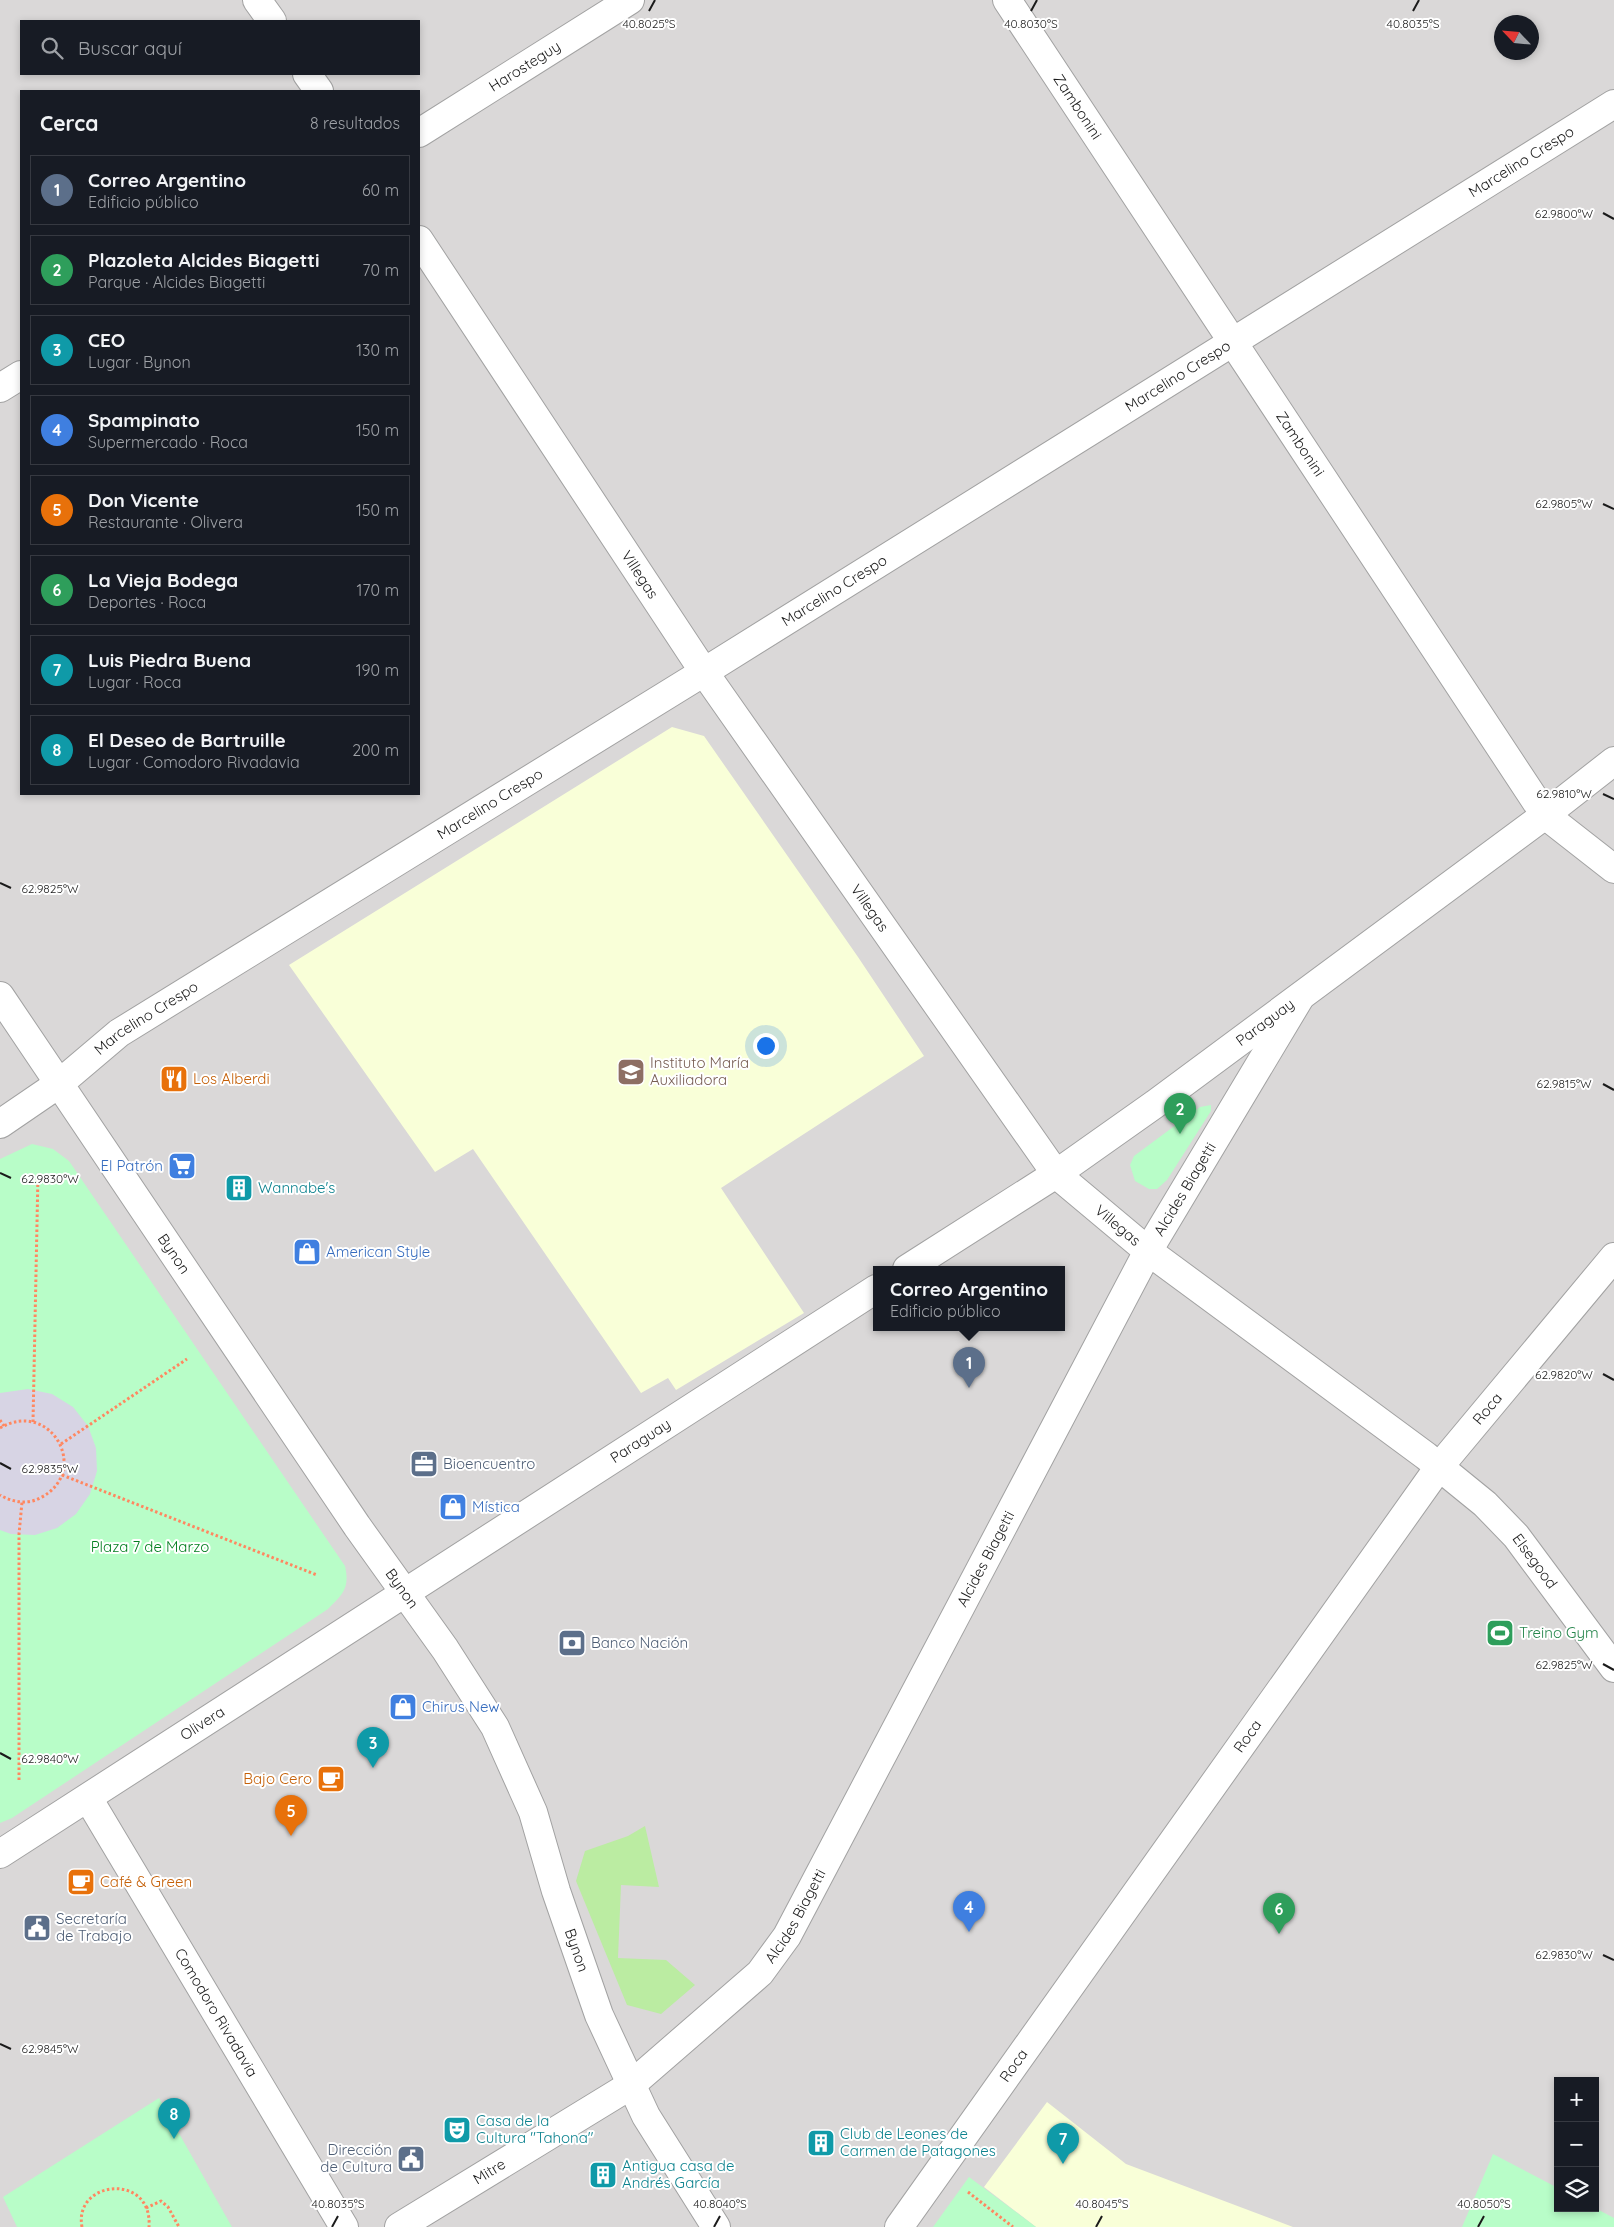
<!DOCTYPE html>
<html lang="es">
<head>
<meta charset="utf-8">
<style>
	body { margin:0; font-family:Quicksand,sans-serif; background:#20242c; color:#f1f3f6 }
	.controls { position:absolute; right:15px; bottom:15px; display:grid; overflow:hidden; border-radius:0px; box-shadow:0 2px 8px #0003 }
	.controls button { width:45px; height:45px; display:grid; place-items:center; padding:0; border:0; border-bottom:1px solid #363941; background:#171b24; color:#f1f3f6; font:25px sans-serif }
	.compass { position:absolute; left:1494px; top:15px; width:45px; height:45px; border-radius:50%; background:#171b24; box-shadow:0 2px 8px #0003; rotate:296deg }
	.you { position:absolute; left:765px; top:1045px; width:18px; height:18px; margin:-12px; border:4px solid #fff; border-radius:50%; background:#1a73e8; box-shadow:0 0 0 8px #1a73e833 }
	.badge { display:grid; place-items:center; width:32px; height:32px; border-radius:50%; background:#ea580c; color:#fff; font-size:16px; font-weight:700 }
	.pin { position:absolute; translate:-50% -41px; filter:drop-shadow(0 1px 2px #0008) }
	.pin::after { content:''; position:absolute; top:26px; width:18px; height:15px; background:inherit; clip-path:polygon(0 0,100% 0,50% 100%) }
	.popup { position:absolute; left:873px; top:1266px; width:192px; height:65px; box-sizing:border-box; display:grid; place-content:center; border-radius:0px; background:#171b24; filter:drop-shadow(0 1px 4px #0005); font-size:16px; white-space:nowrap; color:#9ea1a6 }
	.popup b { font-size:19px; color:#f1f3f6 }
	.popup::after { content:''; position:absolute; left:50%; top:100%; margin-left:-10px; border:10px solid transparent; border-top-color:#171b24 }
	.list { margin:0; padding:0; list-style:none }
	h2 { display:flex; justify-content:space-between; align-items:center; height:65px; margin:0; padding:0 20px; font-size:21px }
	h2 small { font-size:16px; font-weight:400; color:#9ea1a6 }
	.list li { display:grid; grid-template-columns:32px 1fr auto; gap:15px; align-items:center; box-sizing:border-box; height:70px; margin:0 10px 10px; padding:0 10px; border:1px solid #363941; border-radius:0px }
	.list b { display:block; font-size:19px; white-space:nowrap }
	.list p { margin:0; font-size:16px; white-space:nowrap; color:#9ea1a6 }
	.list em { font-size:16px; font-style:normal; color:#9ea1a6 }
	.icon { flex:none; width:28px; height:28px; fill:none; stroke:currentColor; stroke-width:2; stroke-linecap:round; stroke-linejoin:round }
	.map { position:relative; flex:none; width:1614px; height:2227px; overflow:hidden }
	.search { position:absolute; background:#171b24; box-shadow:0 2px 8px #0003; left:20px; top:20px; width:400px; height:55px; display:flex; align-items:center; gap:12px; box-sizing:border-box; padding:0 18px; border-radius:0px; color:#9ea1a6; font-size:19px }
	.panel { position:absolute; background:#171b24; box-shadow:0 2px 8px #0003; left:20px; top:90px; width:400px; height:705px; border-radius:0px }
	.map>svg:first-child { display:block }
</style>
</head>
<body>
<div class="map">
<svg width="1614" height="2227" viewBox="0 0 1614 2227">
	<rect width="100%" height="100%" fill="#eeebe0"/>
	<path fill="#dad8d8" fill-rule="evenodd" d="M0,0H1614V2227H0ZM21,21H419V74H21ZM1502,22H1532V52H1502ZM21,91H419V794H21ZM876,1269H1062V1327H876ZM1558,2081H1595V2208H1558Z"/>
	<g fill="#f9ffd8">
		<path d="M672,727L704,736L858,957L924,1056L721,1188L804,1313L676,1390L668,1378L641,1393L473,1149L435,1172L289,965Z"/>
		<path d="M1047,2102L1126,2164L1293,2227H1036L984,2187Z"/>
	</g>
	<path fill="#bbeca2" d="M645,1826L659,1887L621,1885L618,1958L666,1960L695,1985L661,2014L627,2005L576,1881L585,1851L628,1836Z"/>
	<g fill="#b8fdc8">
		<path d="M1211,1105V1111L1167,1180L1157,1189H1149L1135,1181L1130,1165L1134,1156L1200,1107Z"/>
		<path d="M32,1144L53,1149L69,1161L345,1566C350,1588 343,1594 328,1609L12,1818L0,1823V1159Z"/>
		<path d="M159,2098L232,2227H17L3,2197Z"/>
		<path d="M1493,2154L1558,2188V2208H1595L1614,2218V2227H1462Z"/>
		<path d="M969,2177L1036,2227H933Z"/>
	</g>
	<path fill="#d7d4e4" d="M28,1389L52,1394L73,1407L88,1426L96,1448L97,1471L90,1494L76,1514L57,1528L35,1535L11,1534L0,1530V1393Z"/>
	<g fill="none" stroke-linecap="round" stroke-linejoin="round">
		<defs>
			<g id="street">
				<path d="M257,0L272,21"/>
				<path id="s1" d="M1007,0L1545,815L1614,869"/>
				<path d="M307,74L319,91"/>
				<path id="s2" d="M419,133L630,0"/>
				<path id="s3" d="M419,240L704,672L1056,1174L1148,1251L1426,1456L1485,1504L1516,1536L1614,1668"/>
				<path d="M0,388L21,375"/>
				<path id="s4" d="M0,996L357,1526L445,1649L495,1727L533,1812L556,1891L599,2015L646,2116L716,2227"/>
				<path id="s5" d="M0,1124L60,1083L119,1033L704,672L1614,104"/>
				<path id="s6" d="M907,1269L1056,1174L1155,1104L1545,815L1614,761"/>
				<path id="s7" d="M88,1798L344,2227"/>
				<path id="s8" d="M0,1854L876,1289"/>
				<path id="s9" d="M399,2227L631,2085L760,1973L787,1936L1148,1251L1299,999"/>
				<path id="s10" d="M899,2227L1439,1467L1614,1257"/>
			</g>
		</defs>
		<use href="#street" stroke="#a2a2a2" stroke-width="30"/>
		<g stroke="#ff8760" stroke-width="3" stroke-dasharray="2.5 2.5" stroke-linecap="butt">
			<path d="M0,1420L4,1426"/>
			<path d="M33,1422L38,1174"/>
			<path d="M0,1428C51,1398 92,1472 40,1498C27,1505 12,1502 0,1495"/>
			<path d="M61,1444L187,1359"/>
			<path d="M62,1475L317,1575"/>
			<path d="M19,1780V1534L22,1502"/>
			<path d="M968,2192L1013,2227"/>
			<path d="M146,2208L161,2201L168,2207L179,2227"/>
			<path d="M82,2227C73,2180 153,2172 149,2227"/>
		</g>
		<use href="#street" stroke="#fff" stroke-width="28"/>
	</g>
	<path fill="none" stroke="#1b1b1b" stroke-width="2" d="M649,11L655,0M1031,11L1037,0M1413,11L1419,0M1603,213L1614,219M1603,504L1614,509M1603,794L1614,799M0,883L11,888M1603,1084L1614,1090M0,1173L11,1178M1603,1374L1614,1380M0,1463L11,1469M1603,1664L1614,1670M0,1753L11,1759M1603,1955L1614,1960M0,2044L11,2049M332,2227L338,2216M714,2227L720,2216M1096,2227L1102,2216M1478,2227L1484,2216"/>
	<defs>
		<symbol id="school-square" viewBox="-11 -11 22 22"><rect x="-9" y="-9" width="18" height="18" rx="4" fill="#8d6e63" stroke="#fff"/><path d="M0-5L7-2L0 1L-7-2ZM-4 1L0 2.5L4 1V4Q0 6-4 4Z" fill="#fff"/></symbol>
		<symbol id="restaurant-square" viewBox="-11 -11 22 22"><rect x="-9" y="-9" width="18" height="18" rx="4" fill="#e8710a" stroke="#fff"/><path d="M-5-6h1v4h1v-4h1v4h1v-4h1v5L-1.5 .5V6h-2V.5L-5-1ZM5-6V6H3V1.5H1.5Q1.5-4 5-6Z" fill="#fff"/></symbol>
		<symbol id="supermarket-square" viewBox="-11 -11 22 22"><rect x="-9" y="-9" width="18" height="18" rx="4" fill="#3f7fe0" stroke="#fff"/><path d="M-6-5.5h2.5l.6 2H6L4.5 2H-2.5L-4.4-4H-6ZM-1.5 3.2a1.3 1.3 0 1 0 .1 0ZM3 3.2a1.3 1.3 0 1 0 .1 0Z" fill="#fff"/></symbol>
		<symbol id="building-square" viewBox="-11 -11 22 22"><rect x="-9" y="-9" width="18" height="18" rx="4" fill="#0f9aa8" stroke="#fff"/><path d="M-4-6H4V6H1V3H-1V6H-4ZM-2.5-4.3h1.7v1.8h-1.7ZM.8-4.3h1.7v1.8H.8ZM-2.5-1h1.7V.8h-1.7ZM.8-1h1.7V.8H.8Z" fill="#fff"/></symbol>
		<symbol id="shop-square" viewBox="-11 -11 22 22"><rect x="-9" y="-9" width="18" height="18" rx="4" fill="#3f7fe0" stroke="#fff"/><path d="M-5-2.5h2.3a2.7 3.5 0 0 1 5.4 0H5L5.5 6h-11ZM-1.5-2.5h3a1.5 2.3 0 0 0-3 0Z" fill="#fff"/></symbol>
		<symbol id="office-square" viewBox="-11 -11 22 22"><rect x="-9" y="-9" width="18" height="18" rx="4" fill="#5c6f8a" stroke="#fff"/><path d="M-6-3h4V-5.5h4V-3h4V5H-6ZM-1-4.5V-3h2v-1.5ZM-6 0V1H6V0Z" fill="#fff"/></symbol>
		<symbol id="stadium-square" viewBox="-11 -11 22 22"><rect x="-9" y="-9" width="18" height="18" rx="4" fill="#2e9e5b" stroke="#fff"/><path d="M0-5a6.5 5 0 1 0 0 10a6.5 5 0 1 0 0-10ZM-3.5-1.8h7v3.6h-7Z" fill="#fff"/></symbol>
		<symbol id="bank-square" viewBox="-11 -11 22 22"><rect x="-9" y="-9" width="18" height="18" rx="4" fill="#5c6f8a" stroke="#fff"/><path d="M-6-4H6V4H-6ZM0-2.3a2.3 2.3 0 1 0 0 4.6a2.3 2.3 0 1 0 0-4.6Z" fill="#fff"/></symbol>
		<symbol id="cafe-square" viewBox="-11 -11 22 22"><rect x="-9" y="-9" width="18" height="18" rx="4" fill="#e8710a" stroke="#fff"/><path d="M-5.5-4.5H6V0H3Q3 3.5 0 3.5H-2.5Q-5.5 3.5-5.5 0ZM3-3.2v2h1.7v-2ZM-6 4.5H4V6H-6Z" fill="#fff"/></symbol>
		<symbol id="civic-square" viewBox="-11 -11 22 22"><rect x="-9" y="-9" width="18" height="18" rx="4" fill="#5c6f8a" stroke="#fff"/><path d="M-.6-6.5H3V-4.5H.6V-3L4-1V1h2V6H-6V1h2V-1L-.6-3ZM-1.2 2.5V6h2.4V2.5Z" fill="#fff"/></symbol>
		<symbol id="theatre-square" viewBox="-11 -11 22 22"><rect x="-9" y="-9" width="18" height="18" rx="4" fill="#0f9aa8" stroke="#fff"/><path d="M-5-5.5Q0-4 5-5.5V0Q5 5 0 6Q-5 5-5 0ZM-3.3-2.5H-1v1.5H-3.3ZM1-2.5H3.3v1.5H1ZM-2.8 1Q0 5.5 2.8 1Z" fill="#fff"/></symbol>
	</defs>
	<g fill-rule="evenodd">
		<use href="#school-square" x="615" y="1056" width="32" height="32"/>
		<use href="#restaurant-square" x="158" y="1063" width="32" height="32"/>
		<use href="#supermarket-square" x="166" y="1150" width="32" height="32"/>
		<use href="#building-square" x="223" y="1172" width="32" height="32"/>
		<use href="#shop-square" x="291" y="1236" width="32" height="32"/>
		<use href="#office-square" x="408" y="1448" width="32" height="32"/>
		<use href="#shop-square" x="437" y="1491" width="32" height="32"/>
		<use href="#stadium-square" x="1484" y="1617" width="32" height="32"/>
		<use href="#bank-square" x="556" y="1627" width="32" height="32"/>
		<use href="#shop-square" x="387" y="1691" width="32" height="32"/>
		<use href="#cafe-square" x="315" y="1763" width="32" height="32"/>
		<use href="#cafe-square" x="65" y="1866" width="32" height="32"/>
		<use href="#civic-square" x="21" y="1912" width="32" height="32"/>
		<use href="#theatre-square" x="441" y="2114" width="32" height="32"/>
		<use href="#building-square" x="805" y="2127" width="32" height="32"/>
		<use href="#civic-square" x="395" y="2143" width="32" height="32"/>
		<use href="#building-square" x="587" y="2159" width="32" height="32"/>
	</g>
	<g text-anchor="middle" stroke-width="4" stroke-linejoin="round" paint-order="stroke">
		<g font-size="15" fill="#1b1b1b" stroke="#fff">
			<text dy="5" stroke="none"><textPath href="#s2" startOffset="125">Harosteguy</textPath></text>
			<text dy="5" stroke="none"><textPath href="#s1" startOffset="128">Zambonini</textPath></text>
			<text dy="5" stroke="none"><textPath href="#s5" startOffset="1801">Marcelino Crespo</textPath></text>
			<text dy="5" stroke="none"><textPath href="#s5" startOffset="1396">Marcelino Crespo</textPath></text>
			<text dy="5" stroke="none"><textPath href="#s1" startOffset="532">Zambonini</textPath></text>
			<text dy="5" stroke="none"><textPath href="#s3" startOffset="401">Villegas</textPath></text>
			<text dy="5" stroke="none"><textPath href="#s5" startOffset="991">Marcelino Crespo</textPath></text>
			<text dy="5" stroke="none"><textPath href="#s5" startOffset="586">Marcelino Crespo</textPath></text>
			<text dy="5" stroke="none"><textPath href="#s3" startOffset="806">Villegas</textPath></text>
			<text dy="5" stroke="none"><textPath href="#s5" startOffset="181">Marcelino Crespo</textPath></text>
			<text dy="5" stroke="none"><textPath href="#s6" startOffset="435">Paraguay</textPath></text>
			<text dy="5" stroke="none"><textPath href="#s9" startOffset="1335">Alcides Biagetti</textPath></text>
			<text dy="5" stroke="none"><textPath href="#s3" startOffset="1211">Villegas</textPath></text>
			<text dy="5" stroke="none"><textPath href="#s4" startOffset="311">Bynon</textPath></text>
			<text dy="5" stroke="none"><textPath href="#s10" startOffset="1008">Roca</textPath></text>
			<text dy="5" stroke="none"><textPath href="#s8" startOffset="762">Paraguay</textPath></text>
			<text dy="5" stroke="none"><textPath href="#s9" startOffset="915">Alcides Biagetti</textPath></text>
			<text dy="5" stroke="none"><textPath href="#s3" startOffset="1748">Elsegood</textPath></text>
			<text dy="5" stroke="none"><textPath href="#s4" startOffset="716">Bynon</textPath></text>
			<text dy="5" stroke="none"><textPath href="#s8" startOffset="241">Olivera</textPath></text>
			<text dy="5" stroke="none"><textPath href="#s10" startOffset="602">Roca</textPath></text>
			<text dy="5" stroke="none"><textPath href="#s9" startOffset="510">Alcides Biagetti</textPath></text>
			<text dy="5" stroke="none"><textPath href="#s4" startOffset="1121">Bynon</textPath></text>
			<text dy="5" stroke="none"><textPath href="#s7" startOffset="250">Comodoro Rivadavia</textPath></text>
			<text dy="5" stroke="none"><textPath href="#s10" startOffset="198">Roca</textPath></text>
			<text dy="5" stroke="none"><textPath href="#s9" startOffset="106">Mitre</textPath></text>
		</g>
		<g font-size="15" fill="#785e54" stroke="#fff" text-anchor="start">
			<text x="650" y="1068">Instituto María<tspan x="650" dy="17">Auxiliadora</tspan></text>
		</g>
		<g font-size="15" fill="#c56008" stroke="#fff" text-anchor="start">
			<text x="193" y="1084">Los Alberdi</text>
			<text x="312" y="1784" text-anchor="end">Bajo Cero</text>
			<text x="100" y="1887">Café &amp; Green</text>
		</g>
		<g font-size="15" fill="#366cbe" stroke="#fff" text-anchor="start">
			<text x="163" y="1171" text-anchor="end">El Patrón</text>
			<text x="326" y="1257">American Style</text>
			<text x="472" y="1512">Mística</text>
			<text x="422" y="1712">Chirus New</text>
		</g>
		<g font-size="15" fill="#0d838f" stroke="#fff" text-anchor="start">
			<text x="258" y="1193">Wannabe's</text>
			<text x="476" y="2126">Casa de la<tspan x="476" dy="17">Cultura "Tahona"</tspan></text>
			<text x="840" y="2139">Club de Leones de<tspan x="840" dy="17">Carmen de Patagones</tspan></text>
			<text x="622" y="2171">Antigua casa de<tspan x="622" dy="17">Andrés García</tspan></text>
		</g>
		<g font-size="15" fill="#4e5e75" stroke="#fff" text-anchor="start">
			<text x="443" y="1469">Bioencuentro</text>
			<text x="591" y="1648">Banco Nación</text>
			<text x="56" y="1924">Secretaría<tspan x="56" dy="17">de Trabajo</tspan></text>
			<text x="392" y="2155" text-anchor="end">Dirección<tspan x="392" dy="17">de Cultura</tspan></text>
		</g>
		<g font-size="15" fill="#047e20" stroke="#fff">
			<text x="150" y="1552">Plaza 7 de Marzo</text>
		</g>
		<g font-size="15" fill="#27864d" stroke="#fff" text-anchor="start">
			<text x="1519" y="1638">Treino Gym</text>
		</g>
	</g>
	<g font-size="12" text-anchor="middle" fill="#1b1b1b" stroke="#fff" stroke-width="4" stroke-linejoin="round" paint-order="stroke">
		<text x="649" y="28">40.8025°S</text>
		<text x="1031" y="28">40.8030°S</text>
		<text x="1413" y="28">40.8035°S</text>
		<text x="1564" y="218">62.9800°W</text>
		<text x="1564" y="508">62.9805°W</text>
		<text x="1564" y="798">62.9810°W</text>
		<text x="50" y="893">62.9825°W</text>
		<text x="1564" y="1088">62.9815°W</text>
		<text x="50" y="1183">62.9830°W</text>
		<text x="1564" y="1379">62.9820°W</text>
		<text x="50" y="1473">62.9835°W</text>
		<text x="1564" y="1669">62.9825°W</text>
		<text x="50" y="1763">62.9840°W</text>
		<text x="1564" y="1959">62.9830°W</text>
		<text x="50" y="2053">62.9845°W</text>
		<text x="338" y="2208">40.8035°S</text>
		<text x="720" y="2208">40.8040°S</text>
		<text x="1102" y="2208">40.8045°S</text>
		<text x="1484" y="2208">40.8050°S</text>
	</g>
</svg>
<div class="controls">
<button>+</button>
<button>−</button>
<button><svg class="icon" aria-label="layers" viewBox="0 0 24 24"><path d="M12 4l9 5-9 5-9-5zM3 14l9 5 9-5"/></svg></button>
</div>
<svg class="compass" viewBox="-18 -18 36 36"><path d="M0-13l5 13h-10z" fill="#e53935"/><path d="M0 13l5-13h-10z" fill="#9ea1a6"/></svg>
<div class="you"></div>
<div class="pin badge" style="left:969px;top:1388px;background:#5c6f8a">1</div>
<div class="popup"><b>Correo Argentino</b>Edificio público</div>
<div class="pin badge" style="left:1180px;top:1134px;background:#2e9e5b">2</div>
<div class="pin badge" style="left:373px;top:1768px;background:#0f9aa8">3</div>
<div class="pin badge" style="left:969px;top:1932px;background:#3f7fe0">4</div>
<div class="pin badge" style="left:291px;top:1836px;background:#e8710a">5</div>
<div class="pin badge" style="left:1279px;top:1934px;background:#2e9e5b">6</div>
<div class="pin badge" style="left:1063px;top:2164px;background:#0f9aa8">7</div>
<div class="pin badge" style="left:174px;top:2139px;background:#0f9aa8">8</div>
<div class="search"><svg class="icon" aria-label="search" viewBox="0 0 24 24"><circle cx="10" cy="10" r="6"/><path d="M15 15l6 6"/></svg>Buscar aquí</div>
<section class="panel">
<h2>Cerca<small>8 resultados</small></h2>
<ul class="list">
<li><span class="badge" style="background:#5c6f8a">1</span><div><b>Correo Argentino</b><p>Edificio público</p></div><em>60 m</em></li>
<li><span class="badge" style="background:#2e9e5b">2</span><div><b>Plazoleta Alcides Biagetti</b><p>Parque · Alcides Biagetti</p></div><em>70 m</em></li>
<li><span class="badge" style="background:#0f9aa8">3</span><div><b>CEO</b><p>Lugar · Bynon</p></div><em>130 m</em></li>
<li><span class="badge" style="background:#3f7fe0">4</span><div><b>Spampinato</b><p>Supermercado · Roca</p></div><em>150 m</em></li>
<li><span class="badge" style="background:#e8710a">5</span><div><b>Don Vicente</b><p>Restaurante · Olivera</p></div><em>150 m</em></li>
<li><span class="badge" style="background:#2e9e5b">6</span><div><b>La Vieja Bodega</b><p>Deportes · Roca</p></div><em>170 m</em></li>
<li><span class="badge" style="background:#0f9aa8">7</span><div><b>Luis Piedra Buena</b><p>Lugar · Roca</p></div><em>190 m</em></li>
<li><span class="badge" style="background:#0f9aa8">8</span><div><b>El Deseo de Bartruille</b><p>Lugar · Comodoro Rivadavia</p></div><em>200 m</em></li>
</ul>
</section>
</div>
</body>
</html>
